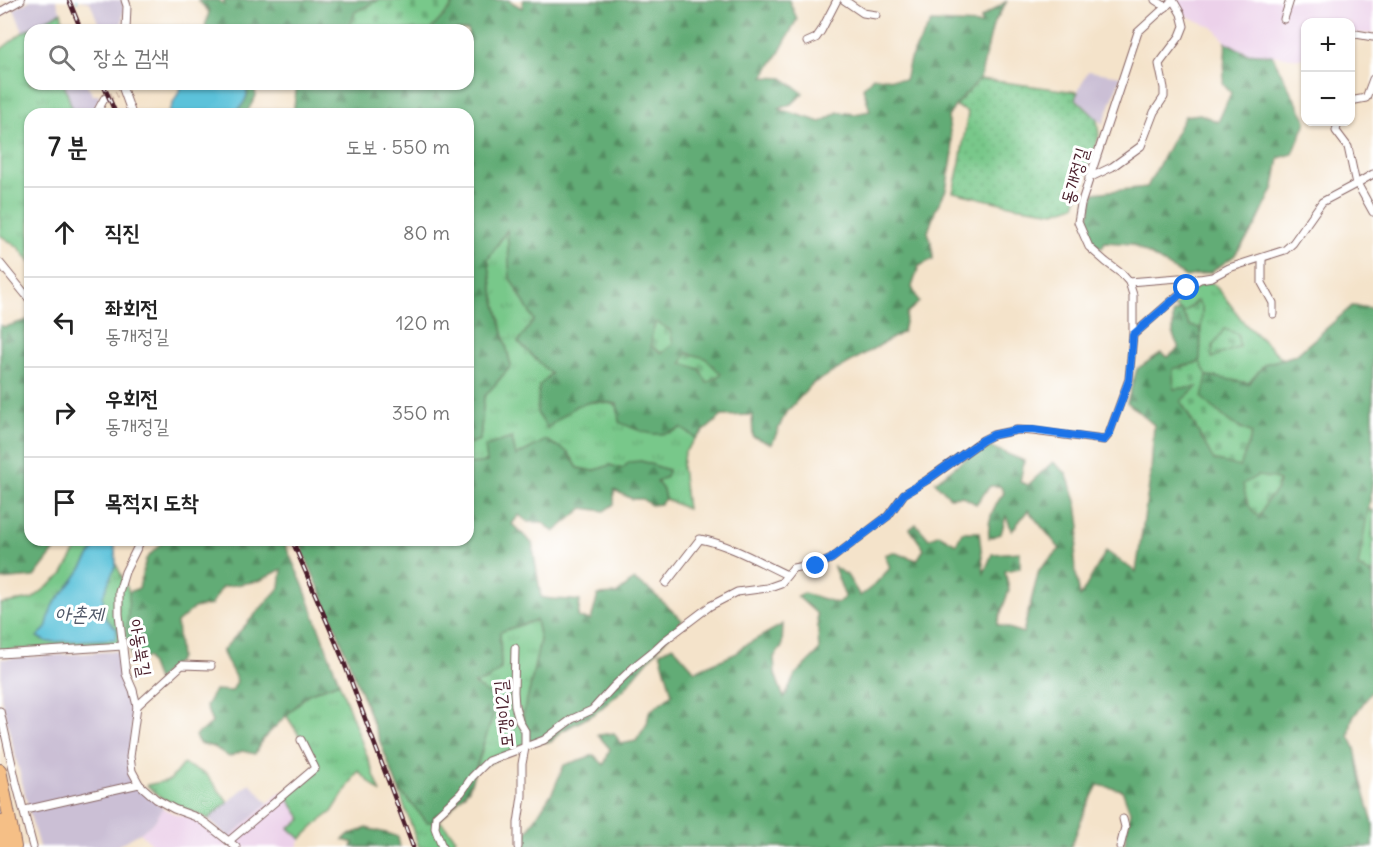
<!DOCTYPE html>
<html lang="ko">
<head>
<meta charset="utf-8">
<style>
	body { margin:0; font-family:Delius,"Poor Story",sans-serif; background:#f2f2f2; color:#222 }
	.controls { position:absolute; right:18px; top:18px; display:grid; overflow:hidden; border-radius:12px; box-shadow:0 2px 4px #0004 }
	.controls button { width:54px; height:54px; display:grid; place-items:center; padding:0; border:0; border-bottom:2px solid #e0e0e0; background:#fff; color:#222; font:30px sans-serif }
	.stop { position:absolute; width:18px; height:18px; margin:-14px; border:4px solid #1a73e8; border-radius:50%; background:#fff }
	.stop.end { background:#1a73e8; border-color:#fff; box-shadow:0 2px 6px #0008 }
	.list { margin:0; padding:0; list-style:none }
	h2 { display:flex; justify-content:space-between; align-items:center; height:78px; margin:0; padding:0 24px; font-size:26px }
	h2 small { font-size:20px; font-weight:400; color:#767676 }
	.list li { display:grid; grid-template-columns:39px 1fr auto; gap:18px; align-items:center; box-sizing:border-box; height:90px; padding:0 24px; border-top:2px solid #e0e0e0 }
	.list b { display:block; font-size:22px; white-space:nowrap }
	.list p { margin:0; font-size:20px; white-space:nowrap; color:#767676 }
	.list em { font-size:20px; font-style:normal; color:#767676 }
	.icon { flex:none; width:33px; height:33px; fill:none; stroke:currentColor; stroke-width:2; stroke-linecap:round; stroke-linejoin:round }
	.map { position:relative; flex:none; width:1373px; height:847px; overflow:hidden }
	.search { position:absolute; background:#fff; box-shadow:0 2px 4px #0004; left:24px; top:24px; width:450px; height:66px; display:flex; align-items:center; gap:15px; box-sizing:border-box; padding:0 21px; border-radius:18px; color:#767676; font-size:22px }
	.panel { position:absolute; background:#fff; box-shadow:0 2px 4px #0004; left:24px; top:108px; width:450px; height:438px; border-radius:18px }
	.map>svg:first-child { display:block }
</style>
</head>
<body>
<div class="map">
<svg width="1373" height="847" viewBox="0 0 1373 847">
	<defs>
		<pattern id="grass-tufts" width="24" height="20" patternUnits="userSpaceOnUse" patternTransform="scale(1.5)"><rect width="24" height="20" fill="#78c88a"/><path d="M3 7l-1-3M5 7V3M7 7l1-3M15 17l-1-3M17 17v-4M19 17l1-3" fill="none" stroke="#69ab77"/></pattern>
		<pattern id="forest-firs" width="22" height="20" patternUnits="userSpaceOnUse" patternTransform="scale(1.5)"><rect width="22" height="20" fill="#62ac76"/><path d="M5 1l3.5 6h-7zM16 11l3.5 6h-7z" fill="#538b61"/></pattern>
		<pattern id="cemetery-stones" width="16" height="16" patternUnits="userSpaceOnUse" patternTransform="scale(1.5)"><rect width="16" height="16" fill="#78c88a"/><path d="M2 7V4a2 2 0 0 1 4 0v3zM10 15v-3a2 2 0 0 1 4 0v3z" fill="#69ab77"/></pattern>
		<pattern id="garden-dots" width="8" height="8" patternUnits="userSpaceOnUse" patternTransform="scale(1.5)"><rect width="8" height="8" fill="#78c88a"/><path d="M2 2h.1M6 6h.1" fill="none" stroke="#69ab77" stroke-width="1.8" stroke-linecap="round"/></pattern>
	</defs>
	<rect width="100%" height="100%" fill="#fff"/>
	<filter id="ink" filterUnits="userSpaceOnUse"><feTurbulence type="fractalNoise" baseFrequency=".0167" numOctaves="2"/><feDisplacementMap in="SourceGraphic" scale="12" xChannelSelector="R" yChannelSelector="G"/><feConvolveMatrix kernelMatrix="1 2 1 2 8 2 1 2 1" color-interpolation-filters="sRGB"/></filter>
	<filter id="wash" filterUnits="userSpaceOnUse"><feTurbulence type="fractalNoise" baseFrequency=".008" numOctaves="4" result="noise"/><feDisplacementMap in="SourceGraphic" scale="24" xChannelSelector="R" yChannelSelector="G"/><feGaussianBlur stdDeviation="1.35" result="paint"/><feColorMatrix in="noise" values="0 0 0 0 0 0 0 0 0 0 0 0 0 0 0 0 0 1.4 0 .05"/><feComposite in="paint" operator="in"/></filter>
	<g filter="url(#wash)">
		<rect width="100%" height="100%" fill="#f4e3ca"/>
		<g fill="#ecd1ea">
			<path d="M1178,0H1373V34L1351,33L1350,22H1306L1305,56L1300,59L1272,55L1246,53L1226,42L1214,28L1174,10Z"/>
			<path d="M282,791L302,820L289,828L301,839L297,847H241L229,838Z"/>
			<path d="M163,808L177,815L190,817L211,831L230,847H155L140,833L154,822Z"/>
		</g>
		<g fill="#cbbfd5">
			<path d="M31,0H56L61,12L23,32L14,9Z"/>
			<path d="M78,0H122L124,9L121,30H101L90,2Z"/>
			<path d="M1088,71L1121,76L1103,124L1097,119L1075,97Z"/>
			<path d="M64,84H86L93,95H100L95,109L87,114H74Z"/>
			<path d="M118,651L132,714L130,781L163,808L154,822L140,833L115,847H39L31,818L1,698V659Z"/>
			<path d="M250,783L268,803L229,838L208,819Z"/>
		</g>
		<g fill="url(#grass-tufts)" stroke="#61745a" stroke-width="1.5">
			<path d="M61,12L65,30H30V84H64L74,114H30V262L19,248L0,235V50L23,32Z"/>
			<path d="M508,229L510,278L534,320L551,374L547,428C556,421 567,409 578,405C611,393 642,418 670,433L681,428L696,438L684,453L682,467L687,509L665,499L663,490L657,482L668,470L641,461L623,469L610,465L593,471L578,468L568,452L515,456L512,438L488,462L468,464V444L480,440L484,397L511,366L493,292L488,259Z"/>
			<path d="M1211,282L1220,291L1245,324L1283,359L1265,364L1249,383L1207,376L1200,362L1202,307L1196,301L1183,314L1181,310L1174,307L1199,285Z"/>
			<path d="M82,540L114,541L116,564L129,592V644L0,650V604L32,599L62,575Z"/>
			<path d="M536,619L540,640L530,688L523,715L529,742L475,771L482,752L474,684L487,680L501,669L500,632Z"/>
			<path d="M339,682L381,793L358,771L332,812L320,821L301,839L289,828L302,819L286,796L320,767L286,715L308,694Z"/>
			<path d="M183,764L206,774L228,802L208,819C186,808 163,804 147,785L170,780Z"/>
			<path d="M398,788L412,804L442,823L456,838L450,847H419Z"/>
		</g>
		<g fill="url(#forest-firs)" stroke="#566650" stroke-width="1.5">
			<path d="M198,0H219L224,5V0H379L355,12L349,30H209L205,27L209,12Z"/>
			<path d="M452,0H508L522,8L523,0H789L797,19L779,53L763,77L783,78L803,93L793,103L779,109L821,122L838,112L855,114L870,111L863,88L873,77L905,80L910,59L931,22L981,24V18L1007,1L993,25L980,79L955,106L948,117L953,153L946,190L935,211L928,232L932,246L933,259L919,266L912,287L919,302L907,313L903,332L812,384L785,414L772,444L753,437L752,415L722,416L696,438L681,428C657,440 641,432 619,422L617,404L595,401L576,406L547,428L537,413L539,386L551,374L518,342L534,320L510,278L507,230L488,259L493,292L511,366L484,397L480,440L468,444V114H293L297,84H468V30H430L449,10L454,2Z"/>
			<path d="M1226,42L1246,53L1272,55L1293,96L1305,117L1306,122L1293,154L1279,158L1274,187L1255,227L1234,256L1211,272L1186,277L1132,244L1105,242L1102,248L1092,245L1088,221L1094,193L1147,187L1185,116L1200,114L1218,122L1231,93L1223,84Z"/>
			<path d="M245,84H254L256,96L246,114H233C239,110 246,101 247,94C247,93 245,85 245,84Z"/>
			<path d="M1352,306L1373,308V477L1367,524L1370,573L1373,568V691L1371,692L1352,719L1349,736L1355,748L1361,780L1373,824V847H1124L1130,812L1122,790L1098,785L1085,810L1071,847H524L525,835L553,791L564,765L594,755L604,765L610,749L598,735L614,733L621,744L636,741L647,724L649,712L672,694L660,652L673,646L695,671L737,653L742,647L783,624L782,647L774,657L775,674L784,698L795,675L819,651L817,614L797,596L804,593L837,603L845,597L834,567L847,575L860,596L873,586L890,568L885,555L893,552L917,560L924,549L910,529L916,524L929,539L939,534L956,544L962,532H979L984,573L992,554L1020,552V568L1005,571L1009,590L997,624L1023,633L1039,570L1060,549L1028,510L1012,531L1006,516L1001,534L989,538C987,520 993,507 1004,493L1000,486H990L976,504L962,496L950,497L935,482L984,444L1024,461L1020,482L1028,485L1053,462L1066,473L1077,504L1080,527L1074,561L1080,597L1106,551L1136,572L1151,472L1154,425L1127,402L1137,369L1161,353L1168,357L1179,348L1173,335V313L1181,310L1190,326L1201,328L1200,362L1173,369L1174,389L1198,386L1181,402L1214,460L1252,433L1231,423L1201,398L1207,376L1249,383L1265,364L1296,355Z"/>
			<path d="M30,319C27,333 22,335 30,351V540H56L55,550L34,577L0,580V325L5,327Z"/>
			<path d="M512,438L516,456L546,440L568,452L578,468L593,471L610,465L622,469L629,462L641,461L668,470L666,477L657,482L663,490L665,499L660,504L651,505L642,499H632L614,490V504L604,511L583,508L554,532L542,522H528L519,515L512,524L532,543L541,597C554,601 567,598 580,601L578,617L591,620L598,595L616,594L634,580L650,590L682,620L624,689L594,714L560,732L551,742H529L523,715L530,688L540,640L536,620L500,632L501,669L487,680L474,684L498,700L469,789L439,821L427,822L398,788L332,618L298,540H468V464L487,462L485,446Z"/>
			<path d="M164,540H283L303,585L339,682L308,694L262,740L255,754L242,751L229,757L214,747L199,743L195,736L212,723L206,706L215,690L232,691L237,681L222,651L280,587L282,569L259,581L222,587L211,605L194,608L177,623L180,659L157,680L148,657L132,664L127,628L129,592L139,588L146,559Z"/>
			<path d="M367,828C378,832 388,832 398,837L400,847H352L354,843L343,840L348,835Z"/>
		</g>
		<g fill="url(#cemetery-stones)" stroke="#61745a" stroke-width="1.5">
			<path d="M379,0H452L454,2L449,10L430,30H349L355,12Z"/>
			<path d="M1197,301L1202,307L1201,328L1190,326L1183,314Z"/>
			<path d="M656,322L670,330L673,344L662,353L651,346L652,333Z"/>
			<path d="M1224,329L1238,334L1239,347L1212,358L1213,346Z"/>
			<path d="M687,353L705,358L721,374L707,383L700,369L682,363Z"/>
			<path d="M1200,362L1207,376L1202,398L1231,423L1252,433L1240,467L1214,460L1181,401L1197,387L1174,389L1173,369Z"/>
			<path d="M1257,476L1274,478L1279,481L1277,489L1267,501L1259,517C1247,508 1246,497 1243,484Z"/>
			<path d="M1368,510H1373V568L1371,574L1358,567Z"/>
		</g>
		<path fill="url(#garden-dots)" stroke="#61745a" stroke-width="1.5" d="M980,79L1078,92L1075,98L1097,119L1099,136L1075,205L1055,212L1014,206L953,192L960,162L968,112L955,106Z"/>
		<g fill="#5cc2da" stroke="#537082" stroke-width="1.5">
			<path d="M183,84H245C245,85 247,93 247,94C246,101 239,110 233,114H170L169,111Z"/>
			<path d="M100,540L114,541L116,564L103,596L105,618L117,629L116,639L48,642L37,637L46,628L52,606L75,578Z"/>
		</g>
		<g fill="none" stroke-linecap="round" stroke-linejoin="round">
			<path stroke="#5cc2da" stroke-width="2" d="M77,0V2"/>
		</g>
	</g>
	<g filter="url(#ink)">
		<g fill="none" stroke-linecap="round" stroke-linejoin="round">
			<path stroke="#d2bcaa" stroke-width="7" stroke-dasharray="7 3.5" stroke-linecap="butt" d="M106,98L117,94"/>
			<defs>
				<g id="street">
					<path d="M125,0L127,6L126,30"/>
					<path d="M844,0L863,13L876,15"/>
					<path d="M1155,0L1166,7"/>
					<path d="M0,12L21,0"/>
					<path d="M1284,19L1290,0"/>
					<path d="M1356,34L1373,37"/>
					<path d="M807,42L816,38L821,31L837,0"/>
					<path d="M123,89L132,114"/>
					<path d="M1350,101L1366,98L1373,79"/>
					<path d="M96,114L104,99L106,98"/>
					<path d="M1373,174L1356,184L1358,185L1373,212"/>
					<path d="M1089,178L1112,167L1141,146L1154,112L1164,97V88L1159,64L1180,36L1184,26L1181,14L1173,0"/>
					<path d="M1262,259V283L1273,303V314"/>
					<path d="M0,263L30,300"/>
					<path d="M1129,282L1179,278L1199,279"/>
					<path d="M1133,335L1190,285L1200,279L1212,277L1229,268L1285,250L1293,243L1322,202L1356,184L1348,147L1336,131L1338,122"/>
					<path d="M141,540L125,572L119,592V614L126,674L133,690L137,706L130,757L132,771L139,784L156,799L174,809L196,817L207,824L236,847"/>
					<path d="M666,583L700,539C731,545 759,562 787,575"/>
					<path d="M515,648L514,692L515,706L519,721L525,731V748L522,764V796L518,823V847"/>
					<path d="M0,654L123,646"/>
					<path d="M137,706L182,665L211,666"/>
					<path d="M0,711L16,782L33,847"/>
					<path d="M25,810L139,784"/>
					<path d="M229,841L315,768L301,740"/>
					<path d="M442,847L435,828L436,816L461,793L472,777L488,761L544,740L572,719L592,710L613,687L637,664L652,652L664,641L710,606L737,592L767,588L781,583L793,568L804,566H816L831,559L888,516L904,494L927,480L983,440L993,435L1017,430L1033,431L1104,440L1109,434L1129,379L1133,335V295L1129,282L1122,274L1106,262L1089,247L1078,222L1081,204L1138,32L1173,0"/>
					<path d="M1120,847L1125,827L1123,819"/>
				</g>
				<g id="highway">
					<path d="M0,770L15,847"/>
					<path d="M0,821L5,847"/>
				</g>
			</defs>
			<use href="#street" stroke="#866463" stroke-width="9"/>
			<use href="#highway" stroke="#866463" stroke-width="14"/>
			<use href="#street" stroke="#fff" stroke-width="7"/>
			<use href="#highway" stroke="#f5bf86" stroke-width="12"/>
			<defs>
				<g id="rail">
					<path d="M69,0L81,30"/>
					<path d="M103,84L116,114"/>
					<path d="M292,540L342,657L413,847"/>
				</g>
			</defs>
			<use href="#rail" stroke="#4a1f2b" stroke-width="4.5"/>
			<use href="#rail" stroke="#fff" stroke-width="2" stroke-dasharray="7" stroke-linecap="butt"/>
		</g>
	</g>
	<g fill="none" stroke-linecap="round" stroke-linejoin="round" filter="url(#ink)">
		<path stroke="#1a73e8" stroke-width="8" d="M816,566L831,559L888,516L904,494L927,480L983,440L993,435L1017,430H1033L1104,440L1109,434L1129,380L1133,335L1187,288"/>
	</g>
	<g text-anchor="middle" stroke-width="6" stroke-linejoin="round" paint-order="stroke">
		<g font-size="18" fill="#4a1f2b" stroke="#fff">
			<text transform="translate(1075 176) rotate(-74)" y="6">동개정길</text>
			<text transform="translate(140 648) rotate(80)" y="6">아동북길</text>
			<text transform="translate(504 714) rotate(-96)" y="6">모갱이2길</text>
		</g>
		<g font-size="20" font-style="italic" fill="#505868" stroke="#fff">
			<text x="79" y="621">아촌제</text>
		</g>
	</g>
</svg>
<div class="controls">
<button>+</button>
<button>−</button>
</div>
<div class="stop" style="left:1187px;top:288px"></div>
<div class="stop end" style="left:816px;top:566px"></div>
<div class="search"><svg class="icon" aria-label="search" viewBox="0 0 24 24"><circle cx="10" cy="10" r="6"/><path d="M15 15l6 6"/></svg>장소 검색</div>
<section class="panel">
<h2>7 분<small>도보 · 550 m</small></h2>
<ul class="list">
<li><svg class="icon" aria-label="ahead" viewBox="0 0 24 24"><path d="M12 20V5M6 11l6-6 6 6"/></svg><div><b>직진</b></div><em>80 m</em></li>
<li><svg class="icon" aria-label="left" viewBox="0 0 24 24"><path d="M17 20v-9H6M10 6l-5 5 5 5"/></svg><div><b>좌회전</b><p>동개정길</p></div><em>120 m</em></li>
<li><svg class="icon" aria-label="right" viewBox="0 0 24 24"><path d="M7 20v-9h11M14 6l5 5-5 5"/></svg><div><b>우회전</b><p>동개정길</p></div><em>350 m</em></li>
<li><svg class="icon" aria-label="arrive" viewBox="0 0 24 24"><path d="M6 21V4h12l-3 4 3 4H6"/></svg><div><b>목적지 도착</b></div></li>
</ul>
</section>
</div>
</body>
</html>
